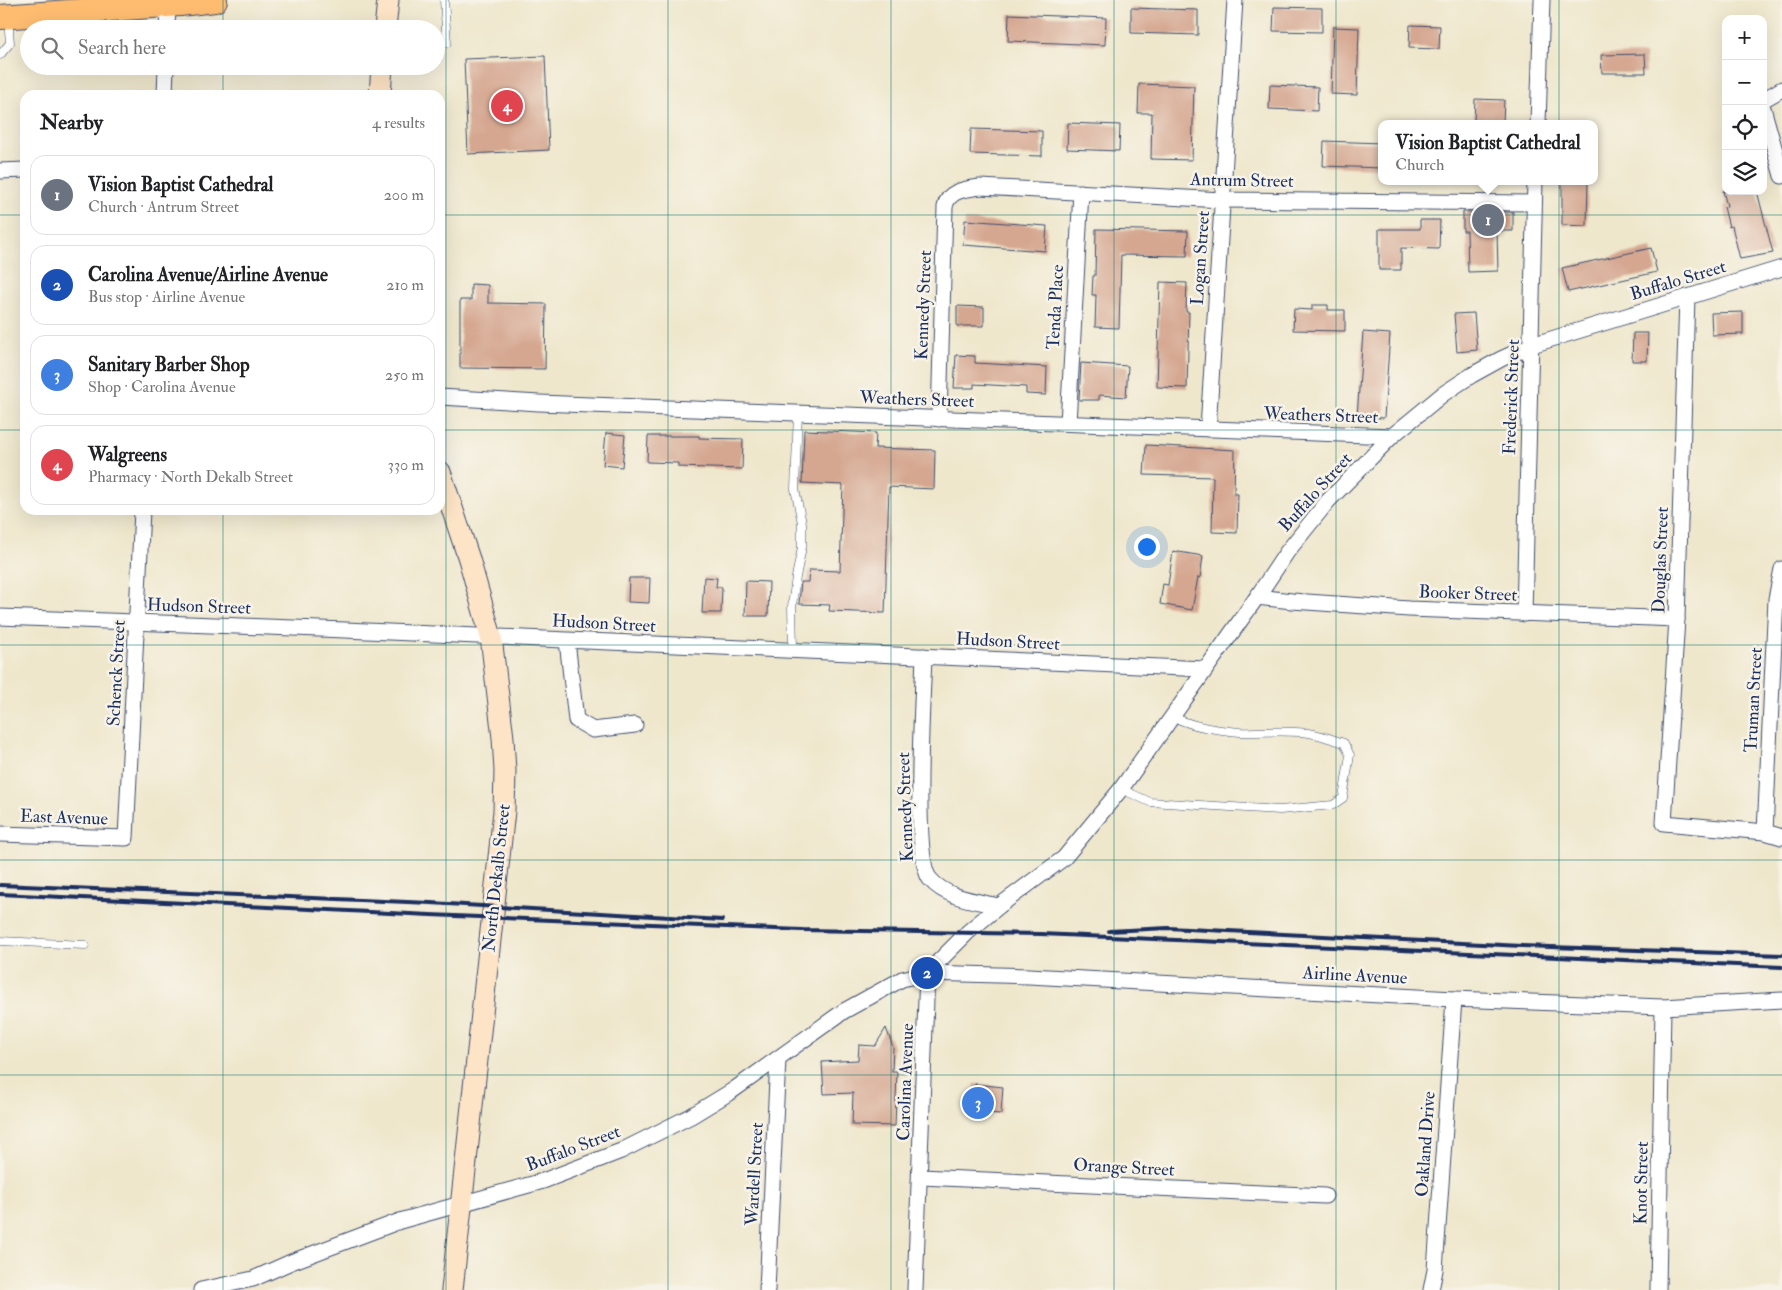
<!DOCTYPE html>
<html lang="en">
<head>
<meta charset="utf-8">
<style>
	body { margin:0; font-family:"IM FELL Double Pica",serif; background:#f2f2f2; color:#202124 }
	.controls { position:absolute; right:15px; top:15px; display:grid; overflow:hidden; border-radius:10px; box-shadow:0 5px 20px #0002 }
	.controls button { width:45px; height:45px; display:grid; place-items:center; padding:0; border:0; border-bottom:1px solid #e0e0e0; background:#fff; color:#202124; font:25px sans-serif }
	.you { position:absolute; left:1146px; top:546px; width:18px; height:18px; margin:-12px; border:4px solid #fff; border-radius:50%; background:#1a73e8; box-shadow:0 0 0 8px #1a73e833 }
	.badge { display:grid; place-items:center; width:32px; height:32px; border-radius:50%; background:#ea580c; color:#fff; font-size:16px; font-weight:700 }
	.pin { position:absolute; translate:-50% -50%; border:2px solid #fff; box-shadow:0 1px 5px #0006 }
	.popup { position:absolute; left:1378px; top:120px; width:220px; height:65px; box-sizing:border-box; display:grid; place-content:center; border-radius:10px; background:#fff; filter:drop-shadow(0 1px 4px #0005); font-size:16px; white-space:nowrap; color:#757577 }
	.popup b { font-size:19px; color:#202124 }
	.popup::after { content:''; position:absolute; left:50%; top:100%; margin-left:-10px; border:10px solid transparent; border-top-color:#fff }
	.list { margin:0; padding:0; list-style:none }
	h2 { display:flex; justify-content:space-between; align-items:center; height:65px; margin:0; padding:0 20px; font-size:21px }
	h2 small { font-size:16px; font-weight:400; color:#757577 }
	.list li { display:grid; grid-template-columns:32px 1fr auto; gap:15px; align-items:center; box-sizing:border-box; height:80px; margin:0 10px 10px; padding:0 10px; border:1px solid #e0e0e0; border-radius:15px }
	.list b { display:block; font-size:19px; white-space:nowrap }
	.list p { margin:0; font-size:16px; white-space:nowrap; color:#757577 }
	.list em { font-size:16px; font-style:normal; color:#757577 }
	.icon { flex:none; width:28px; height:28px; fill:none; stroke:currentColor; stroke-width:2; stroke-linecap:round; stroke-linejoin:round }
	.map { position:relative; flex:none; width:1782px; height:1290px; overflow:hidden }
	.search { position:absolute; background:#fff; box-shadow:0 5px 20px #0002; left:20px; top:20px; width:425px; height:55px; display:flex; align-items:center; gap:12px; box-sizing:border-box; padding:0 18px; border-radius:28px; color:#757577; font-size:19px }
	.panel { position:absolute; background:#fff; box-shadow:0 5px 20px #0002; left:20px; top:90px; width:425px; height:425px; border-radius:15px }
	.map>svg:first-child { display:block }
</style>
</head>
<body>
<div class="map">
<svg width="1782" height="1290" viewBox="0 0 1782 1290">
	<rect width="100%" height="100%" fill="#f7f3e8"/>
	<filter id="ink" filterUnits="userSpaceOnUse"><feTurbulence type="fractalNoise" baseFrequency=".02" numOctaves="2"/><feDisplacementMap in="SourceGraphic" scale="10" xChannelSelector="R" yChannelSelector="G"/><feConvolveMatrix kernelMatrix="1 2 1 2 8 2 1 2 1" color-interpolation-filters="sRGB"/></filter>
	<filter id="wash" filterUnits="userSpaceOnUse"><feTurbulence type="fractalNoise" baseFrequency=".0096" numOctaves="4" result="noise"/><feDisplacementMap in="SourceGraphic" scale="20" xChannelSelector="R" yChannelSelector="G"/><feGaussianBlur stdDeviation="1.12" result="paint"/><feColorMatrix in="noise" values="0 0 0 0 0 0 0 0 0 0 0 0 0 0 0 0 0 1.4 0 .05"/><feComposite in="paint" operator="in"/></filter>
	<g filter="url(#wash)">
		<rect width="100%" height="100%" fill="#efe7cc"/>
		<g id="blocks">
			<g fill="#d5a791">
				<path d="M1274,7L1322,8V32L1273,31Z"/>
				<path d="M1131,8L1198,10V35L1131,33Z"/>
				<path d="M1009,14L1106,18L1105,45L1008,41Z"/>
				<path d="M1410,25L1440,26L1439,49L1409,48Z"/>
				<path d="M1333,27L1359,28L1357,95L1331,94Z"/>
				<path d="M1645,54L1646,73H1602L1601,55Z"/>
				<path d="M545,56L549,150L468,154L464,59Z"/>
				<path d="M1139,84L1194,86L1192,160L1151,159L1152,113H1138Z"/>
				<path d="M1270,85L1318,87L1317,111L1269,109Z"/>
				<path d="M1475,99L1504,100L1503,123L1474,122Z"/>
				<path d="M1068,123L1120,125L1119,151L1067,149Z"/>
				<path d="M971,129L1042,131V156L970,154Z"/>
				<path d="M1324,141L1382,143V168L1323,166Z"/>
				<path d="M1562,181H1588L1587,226L1562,225Z"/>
				<path d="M1723,191H1757L1773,253L1740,259L1732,226L1729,227L1724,207L1727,206Z"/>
				<path d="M1463,212H1513V231H1497L1498,271L1468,272L1467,231H1463Z"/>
				<path d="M965,220L1047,226L1045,251L963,245Z"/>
				<path d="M1420,220H1440L1439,249L1401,248V270H1379V229H1420Z"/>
				<path d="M1096,229L1188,231L1187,256L1121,255L1119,328L1095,327L1096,295H1092L1093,276H1095Z"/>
				<path d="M1651,248L1657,272L1568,292L1562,268Z"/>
				<path d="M1160,282L1187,283L1186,312H1189L1187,388L1157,387Z"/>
				<path d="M471,284L488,285V303L546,304L545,369L460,368V300H471Z"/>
				<path d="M1312,305H1328V310H1345V331L1293,330L1294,309L1312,310Z"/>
				<path d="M957,306L984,307V326H957Z"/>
				<path d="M1743,312V334L1712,335L1711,313Z"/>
				<path d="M1474,313L1477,350L1457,352L1454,314Z"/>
				<path d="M1363,332L1390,334L1384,418L1357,417Z"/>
				<path d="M1633,333H1648L1647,361H1632Z"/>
				<path d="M956,355L975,356V363L1047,367L1046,395L1026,394V387L974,384V388H954Z"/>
				<path d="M1081,363L1128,366L1126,397L1099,395V400H1079Z"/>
				<path d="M804,430L876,433L875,448L935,450L934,489L889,487L885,613L829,611L830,605L799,604L801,582H808L809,570L840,571L843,485L802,483Z"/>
				<path d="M606,433L625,435L622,467L603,465Z"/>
				<path d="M648,436H699V438L743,439L742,469L678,467V463L647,462Z"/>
				<path d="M1146,445L1235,450L1234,494H1238L1237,533L1212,532L1213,477L1144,475Z"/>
				<path d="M1173,551L1203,556L1200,578L1198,577L1192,610L1160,604L1163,584L1168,585Z"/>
				<path d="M704,577L717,578L716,587H722L721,613H702Z"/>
				<path d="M629,578H650L649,603L628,602Z"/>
				<path d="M746,581L769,582L768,616H745Z"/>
				<path d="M886,1028L893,1047L892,1071H897L895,1126L852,1125L853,1093L824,1094L822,1062L858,1060L859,1045L875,1046Z"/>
				<path d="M975,1084L1003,1087L1001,1114L972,1112Z"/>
			</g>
		</g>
	</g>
	<g filter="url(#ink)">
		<use href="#blocks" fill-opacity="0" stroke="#3b4b6e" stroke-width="1"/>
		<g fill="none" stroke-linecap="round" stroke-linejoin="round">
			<defs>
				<g id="service">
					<path d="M444,0L447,43"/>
					<path d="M0,55L10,43L8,18"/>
					<path d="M793,650L792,606L796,577L802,547V523L795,489L798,413"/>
					<path d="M1121,789L1150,802L1280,810L1333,805L1343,798L1350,755L1344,743C1334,740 1324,736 1314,734C1290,729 1264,733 1240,732C1218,730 1192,727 1172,716"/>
					<path d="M0,941L85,945"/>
				</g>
				<g id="minor">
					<path d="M167,29L168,5"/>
					<path d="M165,95L166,66"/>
					<path d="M1763,100L1782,89"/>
					<path d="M1763,108L1782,176"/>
					<path d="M1538,124L1542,0"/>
					<path d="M0,171L25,170"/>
					<path d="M1687,297L1677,619L1664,823L1765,832L1782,837"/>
					<path d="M440,397L539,403L1392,436"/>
					<path d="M939,419L945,207C948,190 966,189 980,187L1222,200L1534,203"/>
					<path d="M1068,423L1081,192"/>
					<path d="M1208,429L1235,0"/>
					<path d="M1257,597L1292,601L1409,609L1677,619"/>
					<path d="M1524,614L1535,181"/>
					<path d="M0,617L345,630L1205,669"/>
					<path d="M567,641L576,720L593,730L635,725"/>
					<path d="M924,656C923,692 912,858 930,879C946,898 975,901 999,906"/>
					<path d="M1765,832L1776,599L1782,569"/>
					<path d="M0,834L126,838L142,510"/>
					<path d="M921,1177L1325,1196"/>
					<path d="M201,1290L253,1279L291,1262L400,1221L543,1181L621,1151L691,1116L732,1091L844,1011L902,979L927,973L1029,976L1454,999L1663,1007L1782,1000"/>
					<path d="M767,1290L778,1059"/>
					<path d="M915,1290L927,973L968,932L999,906L1064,858L1121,789L1257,597L1287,552L1328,501L1392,436L1443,394L1472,375L1501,359L1532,345L1782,268"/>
					<path d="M1431,1290L1435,1270L1454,999"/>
					<path d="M1658,1290L1663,1007"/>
				</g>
				<g id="secondary">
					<path d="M385,29L388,0"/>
					<path d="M380,95L382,66"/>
					<path d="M440,472L469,559L491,637L503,738L505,771L504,811L452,1290"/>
				</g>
				<path id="primary" d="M0,17L180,4L215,0"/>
			</defs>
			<use href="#service" stroke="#3b4b6e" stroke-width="9"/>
			<use href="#minor" stroke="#3b4b6e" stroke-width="17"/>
			<use href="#secondary" stroke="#3b4b6e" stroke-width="23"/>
			<use href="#primary" stroke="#3b4b6e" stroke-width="26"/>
			<use href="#service" stroke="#fff" stroke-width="8"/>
			<use href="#minor" stroke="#fff" stroke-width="15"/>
			<use href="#secondary" stroke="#fee4c6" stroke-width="21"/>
			<use href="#primary" stroke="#fdbc70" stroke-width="24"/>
			<g stroke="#1b2f5e" stroke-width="4">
				<path d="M0,885L431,903L722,920"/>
				<path d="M0,894L430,915L802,930L1041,934L1782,967"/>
				<path d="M1109,931L1168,928L1522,946L1782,955"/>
			</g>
		</g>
	</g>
	<path fill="none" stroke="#0f766e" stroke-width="1" stroke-opacity="0.55" d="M223,0V29M446,0V1290M668,0V1290M891,0V1290M1114,0V1290M1336,0V1290M1559,0V1290M223,66V95M0,215H25M440,215H1782M0,430H25M440,430H1782M223,510V1290M0,645H1782M0,860H1782M0,1075H1782"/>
	<g text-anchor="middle" stroke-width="5" stroke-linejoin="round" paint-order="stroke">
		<g font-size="18" fill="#1b2f5e" stroke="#f7f3e8">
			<text transform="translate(1242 180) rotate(1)" y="6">Antrum Street</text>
			<text transform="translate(1200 258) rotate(-86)" y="6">Logan Street</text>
			<text transform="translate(1678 280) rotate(-17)" y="6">Buffalo Street</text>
			<text transform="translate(923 305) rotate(-88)" y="6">Kennedy Street</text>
			<text transform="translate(1055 307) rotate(-87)" y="6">Tenda Place</text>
			<text transform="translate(1511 397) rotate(-88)" y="6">Frederick Street</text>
			<text transform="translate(917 399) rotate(2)" y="6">Weathers Street</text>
			<text transform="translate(1321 415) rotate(2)" y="6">Weathers Street</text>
			<text transform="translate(1315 492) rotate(-48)" y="6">Buffalo Street</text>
			<text transform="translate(1660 560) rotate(-88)" y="6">Douglas Street</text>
			<text transform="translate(1468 593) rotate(2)" y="6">Booker Street</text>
			<text transform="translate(199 606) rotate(2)" y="6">Hudson Street</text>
			<text transform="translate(604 623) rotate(3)" y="6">Hudson Street</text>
			<text transform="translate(1008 641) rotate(3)" y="6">Hudson Street</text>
			<text transform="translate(116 673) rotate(-87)" y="6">Schenck Street</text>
			<text transform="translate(1753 700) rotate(-87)" y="6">Truman Street</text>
			<text transform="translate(905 807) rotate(-92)" y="6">Kennedy Street</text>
			<text transform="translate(64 817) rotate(2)" y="6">East Avenue</text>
			<text transform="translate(496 878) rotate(-84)" y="6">North Dekalb Street</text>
			<text transform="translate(1355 975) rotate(3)" y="6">Airline Avenue</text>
			<text transform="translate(905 1082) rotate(-88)" y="6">Carolina Avenue</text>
			<text transform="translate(1425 1144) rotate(-86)" y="6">Oakland Drive</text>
			<text transform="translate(573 1148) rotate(-21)" y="6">Buffalo Street</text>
			<text transform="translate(1124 1167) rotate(3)" y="6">Orange Street</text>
			<text transform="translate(754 1174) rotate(-87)" y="6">Wardell Street</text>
			<text transform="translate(1641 1183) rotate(-89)" y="6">Knot Street</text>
		</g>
	</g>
</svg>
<div class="controls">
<button>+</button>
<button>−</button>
<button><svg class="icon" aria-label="locate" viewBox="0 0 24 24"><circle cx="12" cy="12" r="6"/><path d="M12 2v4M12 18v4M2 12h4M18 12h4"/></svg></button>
<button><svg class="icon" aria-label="layers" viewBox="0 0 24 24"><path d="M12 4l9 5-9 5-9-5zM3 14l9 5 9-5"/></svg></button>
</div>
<div class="you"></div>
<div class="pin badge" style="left:1488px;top:220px;background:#6b7280">1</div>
<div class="popup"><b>Vision Baptist Cathedral</b>Church</div>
<div class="pin badge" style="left:927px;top:973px;background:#1a4fb4">2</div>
<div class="pin badge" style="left:978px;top:1103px;background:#3f7fe0">3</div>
<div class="pin badge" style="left:507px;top:106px;background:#e0444e">4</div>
<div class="search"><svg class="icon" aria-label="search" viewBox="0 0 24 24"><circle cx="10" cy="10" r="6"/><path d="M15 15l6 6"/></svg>Search here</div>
<section class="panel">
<h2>Nearby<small>4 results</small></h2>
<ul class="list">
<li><span class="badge" style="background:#6b7280">1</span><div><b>Vision Baptist Cathedral</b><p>Church · Antrum Street</p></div><em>200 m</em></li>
<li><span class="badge" style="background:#1a4fb4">2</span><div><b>Carolina Avenue/Airline Avenue</b><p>Bus stop · Airline Avenue</p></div><em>210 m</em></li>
<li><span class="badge" style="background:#3f7fe0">3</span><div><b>Sanitary Barber Shop</b><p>Shop · Carolina Avenue</p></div><em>250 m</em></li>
<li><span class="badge" style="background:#e0444e">4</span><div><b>Walgreens</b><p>Pharmacy · North Dekalb Street</p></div><em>330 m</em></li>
</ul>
</section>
</div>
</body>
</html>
